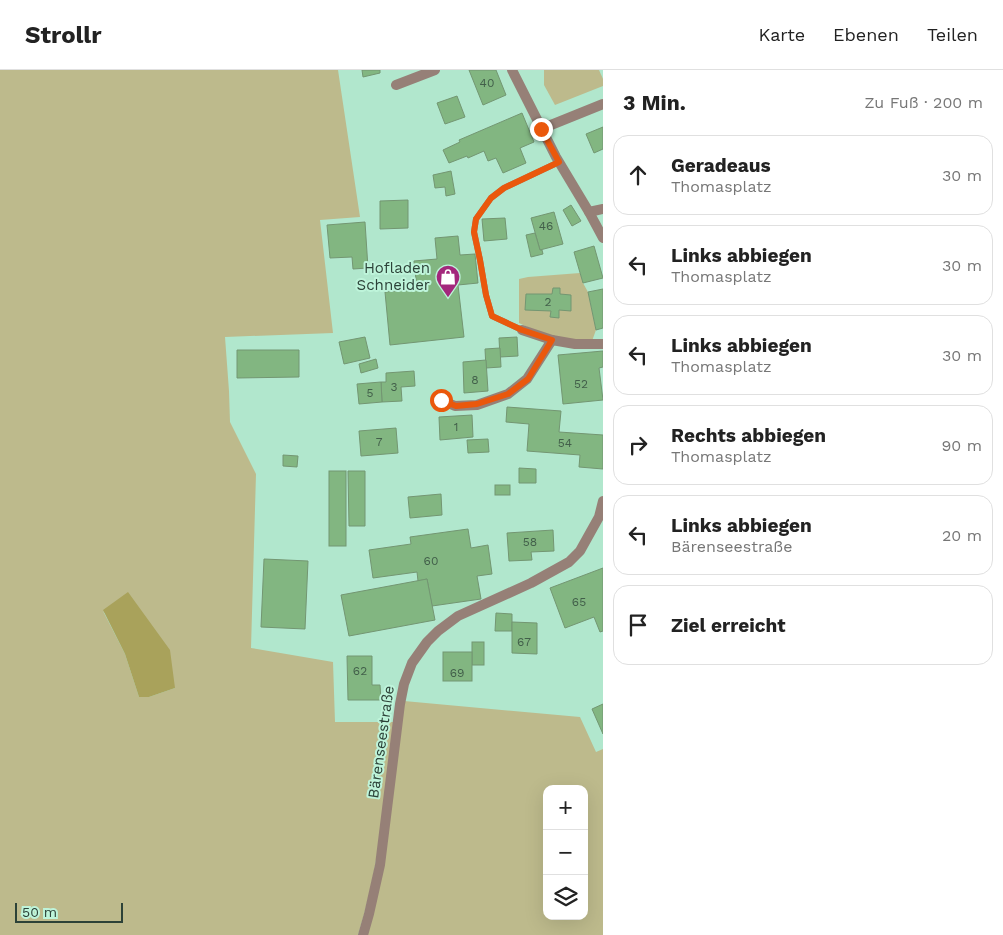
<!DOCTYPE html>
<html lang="de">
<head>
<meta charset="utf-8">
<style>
	body { margin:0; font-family:"Work Sans",sans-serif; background:#f6f6f6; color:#222 }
	.controls { position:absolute; right:15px; bottom:15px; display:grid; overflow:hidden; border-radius:10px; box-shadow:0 5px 20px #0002 }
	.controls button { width:45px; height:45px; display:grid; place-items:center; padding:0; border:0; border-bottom:1px solid #e0e0e0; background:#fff; color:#222; font:25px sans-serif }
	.scale { position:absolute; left:15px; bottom:12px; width:108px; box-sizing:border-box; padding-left:5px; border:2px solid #2c4238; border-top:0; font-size:14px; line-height:18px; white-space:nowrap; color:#2c4238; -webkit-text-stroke:4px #bef4da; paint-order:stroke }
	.stop { position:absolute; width:15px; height:15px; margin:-11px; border:4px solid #ea580c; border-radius:50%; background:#fff }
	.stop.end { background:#ea580c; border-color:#fff; box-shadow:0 1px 5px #0008 }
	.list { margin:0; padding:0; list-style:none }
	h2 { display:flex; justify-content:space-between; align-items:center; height:65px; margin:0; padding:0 20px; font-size:21px }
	h2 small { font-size:16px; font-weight:400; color:#767676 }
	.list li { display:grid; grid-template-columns:32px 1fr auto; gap:15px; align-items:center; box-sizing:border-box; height:80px; margin:0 10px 10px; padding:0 10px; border:1px solid #e0e0e0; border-radius:15px }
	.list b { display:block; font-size:19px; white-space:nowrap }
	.list p { margin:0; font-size:16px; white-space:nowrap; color:#767676 }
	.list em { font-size:16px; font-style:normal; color:#767676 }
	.icon { flex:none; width:28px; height:28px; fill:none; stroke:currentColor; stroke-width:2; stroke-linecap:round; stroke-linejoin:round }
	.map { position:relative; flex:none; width:603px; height:865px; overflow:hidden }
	header { display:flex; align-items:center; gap:30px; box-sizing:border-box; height:70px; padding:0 25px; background:#fff; border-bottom:1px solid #e0e0e0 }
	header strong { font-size:24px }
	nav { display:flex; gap:28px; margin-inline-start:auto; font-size:18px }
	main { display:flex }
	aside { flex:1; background:#fff }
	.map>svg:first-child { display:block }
</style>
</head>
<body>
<header>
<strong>Strollr</strong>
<nav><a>Karte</a><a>Ebenen</a><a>Teilen</a></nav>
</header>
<main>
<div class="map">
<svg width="603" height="865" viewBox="0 0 603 865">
	<rect width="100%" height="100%" fill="#b1e7cd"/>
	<g fill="#bdba8c" fill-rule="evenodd">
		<path d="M0,0H338L360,147L320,150L333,263L225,267L229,321L230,352L256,404L251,578L333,592L335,652H395C385,723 380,796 358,865H0ZM103,541L175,618L149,627H139L125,584Z"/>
		<path d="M544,0H599L603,9V16L555,35L544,15Z"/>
		<path d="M580,203L583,213L588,222L596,260L592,271L574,270L545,265L519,253V209L528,207Z"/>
		<path d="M404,631L580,647L596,682L603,679V865H365ZM547,719H584V846H547Z"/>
	</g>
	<path fill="#a9a25b" d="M128,522L170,580L175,618L149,627H139L125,584L103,540Z"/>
	<g fill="#82b681" stroke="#739672">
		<path d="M362,0H380V3L363,7Z"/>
		<path d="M469,0H496L506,25L483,35Z"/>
		<path d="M457,26L465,47L445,54L437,33Z"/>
		<path d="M522,43L534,72L520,78L526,93L503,103L496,88L488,91L484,81L468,88L467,86L449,93L443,80L460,72L459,70Z"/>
		<path d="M603,57V79L594,83L586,64Z"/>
		<path d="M451,101L455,124L446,126L445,117L435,118L433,105Z"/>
		<path d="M408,130V158L380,159V131Z"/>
		<path d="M571,135L581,151L572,156L563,140Z"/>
		<path d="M554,142L563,174L540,180L531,148Z"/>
		<path d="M505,148L507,169L484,171L482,149Z"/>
		<path d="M365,152L368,198L353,199L352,187L330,188L327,155Z"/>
		<path d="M535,163L540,180H542L543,184L531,187L526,165Z"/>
		<path d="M458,166L460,185L475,184L478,213L458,215L464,267L390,275L385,222L417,219L414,191L437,189L435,168Z"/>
		<path d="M594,176L603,208L583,213L574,182Z"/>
		<path d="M553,218H560V224L571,225V241L559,240V248L550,247L551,241L525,240L526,224H552Z"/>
		<path d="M603,219V258L596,260L588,222Z"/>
		<path d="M365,267L370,288L344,294L339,272Z"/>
		<path d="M517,267L518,286L500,287L499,268Z"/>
		<path d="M500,278L501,297L486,298L485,279Z"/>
		<path d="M237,280H299V307L237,308Z"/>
		<path d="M603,281V297L599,298L603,330L563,334L558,285Z"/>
		<path d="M376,289L378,298L361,303L359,294Z"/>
		<path d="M486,290L488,321L464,323L463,292Z"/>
		<path d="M414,301L415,316L401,317L402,331L382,332L381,312H386V303Z"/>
		<path d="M381,312L382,332L359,334L357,314Z"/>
		<path d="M507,337L561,341L559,362L603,365V399L579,397L580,385L527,381L529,354L506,352Z"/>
		<path d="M472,345L473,367L440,370L439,347Z"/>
		<path d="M396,358L398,383L361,386L359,361Z"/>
		<path d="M488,369L489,382L468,383L467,370Z"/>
		<path d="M283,385L298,386L297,397L283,396Z"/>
		<path d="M519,398L536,399V413H519Z"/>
		<rect x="329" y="401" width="17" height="75"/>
		<path d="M348,401H365V456H349Z"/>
		<rect x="495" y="415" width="15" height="10"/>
		<path d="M441,424L442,445L410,448L408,427Z"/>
		<path d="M468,459L471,478L488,475L492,504L477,506L481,529L432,536L427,509L418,511L417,502L373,508L369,480L411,474L410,467Z"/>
		<path d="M553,460L554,481L531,482L532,490L509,491L507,463Z"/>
		<path d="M264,489L308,491L305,559L261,557Z"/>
		<path d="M603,498V561L600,562L594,547L565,558L550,518Z"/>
		<path d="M427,509L435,550L349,566L341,525Z"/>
		<path d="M496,543L512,544V561H495Z"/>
		<path d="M512,552L537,553V584L512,583Z"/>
		<rect x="472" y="572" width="12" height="23"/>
		<rect x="443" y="582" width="29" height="29"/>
		<path d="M347,586H372V615H380L381,630H348Z"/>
		<path d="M603,634V664L592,639Z"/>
	</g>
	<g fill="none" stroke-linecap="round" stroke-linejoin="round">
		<path stroke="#968077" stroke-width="6" d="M522,260L492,246L486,225L480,190L474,162L476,149L491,128L504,118L559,92"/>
		<g stroke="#968077" stroke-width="10">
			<path d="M512,0L556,87L589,142L603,168"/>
			<path d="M396,15L435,0"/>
			<path d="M541,59L603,34"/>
			<path d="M589,142L603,139"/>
			<path d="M522,260L552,270L575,274H603"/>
			<path d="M439,329L455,336L477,335L508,324L527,309L552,270"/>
			<path d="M363,865L369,844L380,795L400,634L404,614L412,593L427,572L438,561L458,546L531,513L569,492L580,481L599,447L603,431"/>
		</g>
	</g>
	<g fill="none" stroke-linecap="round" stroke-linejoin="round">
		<path stroke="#ea580c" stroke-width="6" d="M441,330L456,336L477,334L508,324L528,309L552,270L522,260L492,246L486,225L480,190L474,162L476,149L491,128L504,118L559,92L541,59"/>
	</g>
	<defs>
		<symbol id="shop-pin" viewBox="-11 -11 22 30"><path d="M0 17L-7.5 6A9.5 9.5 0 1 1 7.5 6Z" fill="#a3277c" stroke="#bef4da"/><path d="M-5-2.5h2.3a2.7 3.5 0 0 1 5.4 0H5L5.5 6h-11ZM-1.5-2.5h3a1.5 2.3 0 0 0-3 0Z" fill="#fff"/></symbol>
	</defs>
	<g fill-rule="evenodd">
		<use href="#shop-pin" x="434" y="193" width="28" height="38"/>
	</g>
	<g text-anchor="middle" stroke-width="4" stroke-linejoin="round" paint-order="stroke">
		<g font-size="12" fill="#425f4a">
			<text x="487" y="17">40</text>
			<text x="546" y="160">46</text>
			<text x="548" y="236">2</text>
			<text x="475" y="314">8</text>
			<text x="581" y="318">52</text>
			<text x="394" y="321">3</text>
			<text x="370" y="327">5</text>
			<text x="456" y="361">1</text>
			<text x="379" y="376">7</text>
			<text x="565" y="377">54</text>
			<text x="530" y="476">58</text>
			<text x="431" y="495">60</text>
			<text x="579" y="536">65</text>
			<text x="524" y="576">67</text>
			<text x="360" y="605">62</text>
			<text x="457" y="607">69</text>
		</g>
		<g font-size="15" fill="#2c4238" stroke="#bef4da" text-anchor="end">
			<text x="430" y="203">Hofladen<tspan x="430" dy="17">Schneider</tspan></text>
		</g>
		<g font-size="15" fill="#2c4238" stroke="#bef4da">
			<text transform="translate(381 672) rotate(-82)" y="5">Bärenseestraße</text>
		</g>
	</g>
</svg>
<div class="controls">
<button>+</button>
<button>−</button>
<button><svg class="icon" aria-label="layers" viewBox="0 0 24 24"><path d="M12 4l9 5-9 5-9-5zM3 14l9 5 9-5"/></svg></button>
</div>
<div class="scale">50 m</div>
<div class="stop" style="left:441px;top:330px"></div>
<div class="stop end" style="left:541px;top:59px"></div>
</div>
<aside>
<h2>3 Min.<small>Zu Fuß · 200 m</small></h2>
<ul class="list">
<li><svg class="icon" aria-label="ahead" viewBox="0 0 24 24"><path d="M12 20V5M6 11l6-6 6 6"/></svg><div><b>Geradeaus</b><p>Thomasplatz</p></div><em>30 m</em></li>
<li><svg class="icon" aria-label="left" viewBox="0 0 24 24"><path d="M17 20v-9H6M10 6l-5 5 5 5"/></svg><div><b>Links abbiegen</b><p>Thomasplatz</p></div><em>30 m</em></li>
<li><svg class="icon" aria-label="left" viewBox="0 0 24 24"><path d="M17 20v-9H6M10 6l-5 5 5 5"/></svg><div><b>Links abbiegen</b><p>Thomasplatz</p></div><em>30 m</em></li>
<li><svg class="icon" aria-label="right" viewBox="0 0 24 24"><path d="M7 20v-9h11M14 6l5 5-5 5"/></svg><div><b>Rechts abbiegen</b><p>Thomasplatz</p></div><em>90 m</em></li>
<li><svg class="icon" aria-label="left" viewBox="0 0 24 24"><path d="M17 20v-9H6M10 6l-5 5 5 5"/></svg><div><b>Links abbiegen</b><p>Bärenseestraße</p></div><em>20 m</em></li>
<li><svg class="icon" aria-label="arrive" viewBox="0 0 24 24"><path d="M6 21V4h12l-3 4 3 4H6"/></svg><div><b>Ziel erreicht</b></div></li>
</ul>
</aside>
</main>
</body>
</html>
